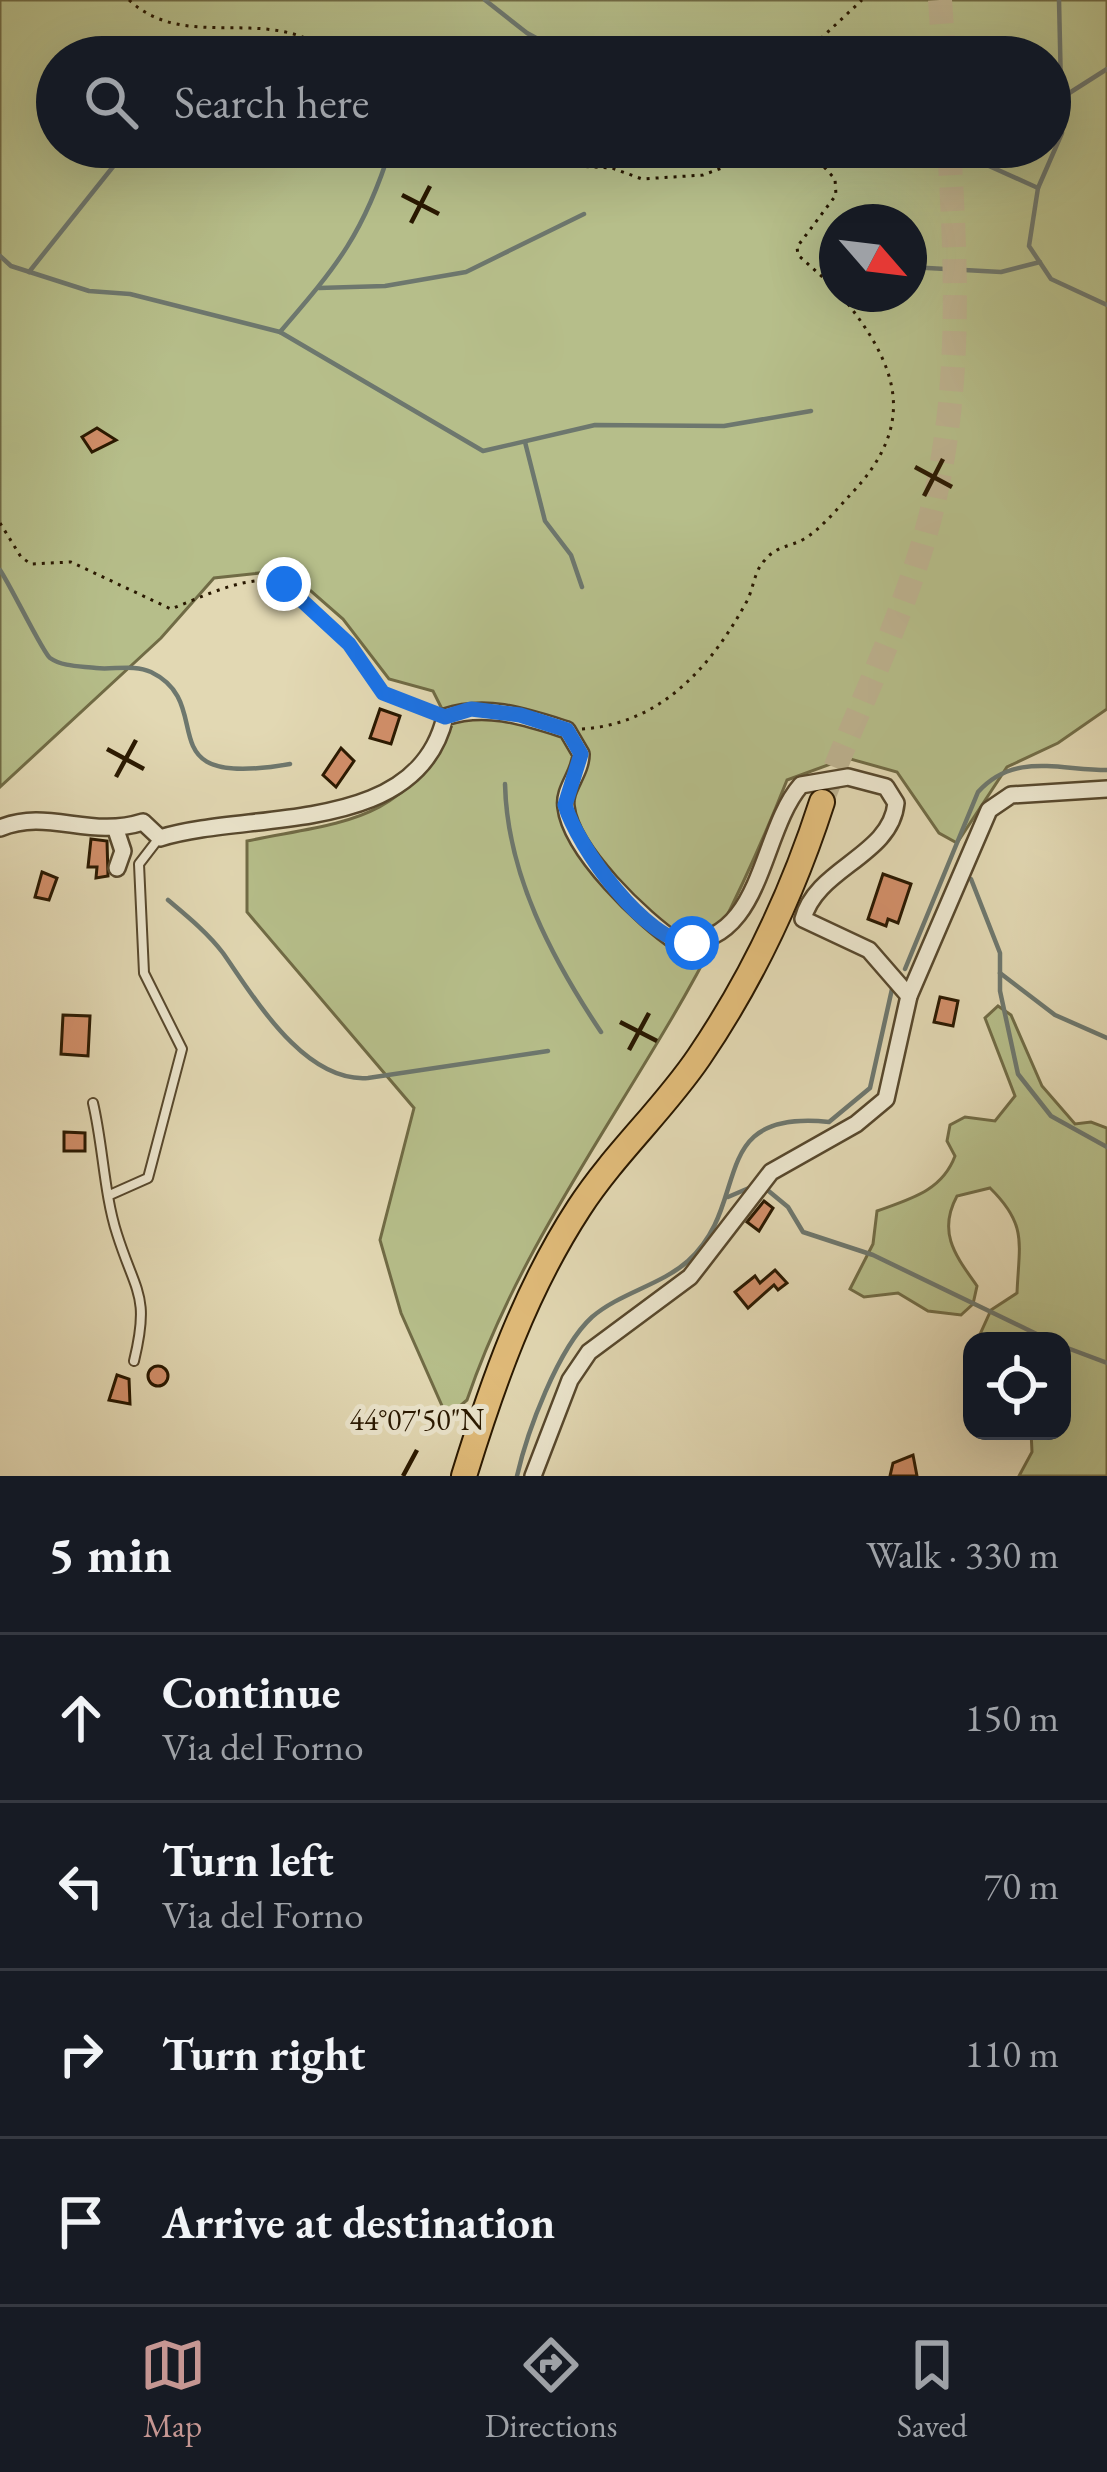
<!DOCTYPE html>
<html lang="en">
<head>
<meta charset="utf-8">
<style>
	body { margin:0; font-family:"EB Garamond",serif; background:#20242c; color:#f1f3f6 }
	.controls { position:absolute; right:36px; bottom:36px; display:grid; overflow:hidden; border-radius:24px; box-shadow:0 12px 48px #0002 }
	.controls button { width:108px; height:108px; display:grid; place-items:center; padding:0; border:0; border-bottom:3px solid #363941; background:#171b24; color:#f1f3f6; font:60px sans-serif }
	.compass { position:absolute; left:819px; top:204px; width:108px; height:108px; border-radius:50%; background:#171b24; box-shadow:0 12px 48px #0002; rotate:118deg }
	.stop { position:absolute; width:36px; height:36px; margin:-27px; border:9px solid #1a73e8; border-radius:50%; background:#fff }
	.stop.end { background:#1a73e8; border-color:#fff; box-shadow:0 3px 12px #0008 }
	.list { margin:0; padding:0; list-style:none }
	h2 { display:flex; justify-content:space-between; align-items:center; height:156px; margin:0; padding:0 48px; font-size:51px }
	h2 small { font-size:39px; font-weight:400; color:#9ea1a6 }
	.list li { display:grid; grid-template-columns:78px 1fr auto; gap:36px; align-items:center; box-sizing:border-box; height:168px; padding:0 48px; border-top:3px solid #363941 }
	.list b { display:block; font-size:45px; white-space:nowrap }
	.list p { margin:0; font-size:39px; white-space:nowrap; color:#9ea1a6 }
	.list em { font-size:39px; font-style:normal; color:#9ea1a6 }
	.icon { flex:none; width:66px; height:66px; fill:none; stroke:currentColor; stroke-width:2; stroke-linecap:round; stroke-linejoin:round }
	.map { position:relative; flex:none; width:1107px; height:1476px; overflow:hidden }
	.search { position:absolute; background:#171b24; box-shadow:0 12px 48px #0002; left:36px; right:36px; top:36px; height:132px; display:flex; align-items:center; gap:30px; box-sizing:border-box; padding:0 42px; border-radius:66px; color:#9ea1a6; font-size:45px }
	.sheet { height:828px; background:#171b24 }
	nav { display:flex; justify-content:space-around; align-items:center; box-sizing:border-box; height:168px; border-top:3px solid #363941; background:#171b24; font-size:33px; color:#9ea1a6 }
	nav a { display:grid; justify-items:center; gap:6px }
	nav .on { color:#c59692 }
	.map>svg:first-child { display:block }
</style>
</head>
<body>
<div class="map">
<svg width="1107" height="1476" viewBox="0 0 1107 1476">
	<rect width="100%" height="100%" fill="#e2d8b3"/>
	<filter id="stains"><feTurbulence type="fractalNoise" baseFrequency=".00167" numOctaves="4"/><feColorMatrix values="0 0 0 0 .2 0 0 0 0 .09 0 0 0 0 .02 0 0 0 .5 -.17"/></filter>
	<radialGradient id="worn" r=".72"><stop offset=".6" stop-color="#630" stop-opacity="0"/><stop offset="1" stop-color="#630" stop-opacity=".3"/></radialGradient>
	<g fill="#b6be8a" stroke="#706b45" stroke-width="3" fill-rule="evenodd">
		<path d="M0,0H1107V709L1058,743L1007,767L957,843L939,833L897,772L847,758L787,780C753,866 714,948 666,1028C594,1150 513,1265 467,1400L447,1417L401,1313L380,1240L414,1108L247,912V841C345,821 401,824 451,727L433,691L389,679L343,619L287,570L214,578L161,638L0,787ZM57,57H1050V147H57ZM837,222H909V294H837Z"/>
		<path d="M998,1006L1011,1015L1042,1086L1075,1124L1091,1122L1107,1128V1476H1019L1032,1452L1031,1431H1062V1341H977L991,1310L1017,1293C1019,1244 1028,1225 990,1188L957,1196C937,1233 956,1256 977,1286L973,1304L961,1315L928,1311L898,1293L864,1297L850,1289L873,1244L877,1211C910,1199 942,1191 955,1156L947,1141L950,1125L965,1117L995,1121L1015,1096L985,1018Z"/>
	</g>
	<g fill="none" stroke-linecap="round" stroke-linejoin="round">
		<g stroke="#6d776e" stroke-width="4.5">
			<path d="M485,0L527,33L571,57"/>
			<path d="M1059,0L1062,133L1038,188L1029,246L1051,279L1107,305"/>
			<path d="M1063,97L1107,69"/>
			<path d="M947,147L1038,188"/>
			<path d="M0,256L11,266L89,291L130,294L280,332L483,451L595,425L724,426L811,411"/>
			<path d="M909,267L1001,272L1040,262"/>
			<path d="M29,272L116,163L161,153"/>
			<path d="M319,288L385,286L466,272L584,214"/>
			<path d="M280,332C338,265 364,233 391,147"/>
			<path d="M525,442L545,521L571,555L582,587"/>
			<path d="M0,570C11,586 43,653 50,658C63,667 81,666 96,668C113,670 134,664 151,672C221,706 141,790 290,764"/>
			<path d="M505,784C507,874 552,959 601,1032"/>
			<path d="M971,879L1000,953V991L1018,1074L1051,1116L1107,1147"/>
			<path d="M168,900C187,916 208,933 223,953C254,997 304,1083 368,1078L548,1051"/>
			<path d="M905,969L978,792C1014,752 1059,770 1107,770"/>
			<path d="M1000,973L1055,1015L1107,1038"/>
			<path d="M765,1188L788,1207L803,1232L873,1255L1051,1341"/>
			<path d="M728,1197L749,1188"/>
			<path d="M1062,1346L1107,1363"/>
			<path d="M517,1476C527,1432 558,1348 592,1317C620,1293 661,1285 688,1261C753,1203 704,1109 829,1122L870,1088L892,989"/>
		</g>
	</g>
	<g fill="#d28f6a" stroke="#291800" stroke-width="3">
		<path d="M97,428L116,440L92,452L82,437Z"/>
		<path d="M380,709L400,716L391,744L370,738Z"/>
		<path d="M341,748L354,761L336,787L323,775Z"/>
		<path d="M91,839L107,841L108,876L96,878L97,867H88Z"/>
		<path d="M42,872L57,878L49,900L35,897Z"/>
		<path d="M883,874L911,884L898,923L888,919L886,926L868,919Z"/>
		<path d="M940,997L958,1001L953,1026L934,1022Z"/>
		<path d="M63,1015L90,1016L88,1056L61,1054Z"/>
		<path d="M64,1132L85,1133V1151H64Z"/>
		<path d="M764,1201L773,1208L759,1231L747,1222Z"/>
		<path d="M775,1270L787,1283L778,1290L774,1285L748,1308L735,1292L755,1276L760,1283Z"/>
		<circle cx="158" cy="1376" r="10"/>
		<path d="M117,1375L129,1379L130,1404L109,1400Z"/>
		<path d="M913,1455L917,1476H890L893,1463Z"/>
	</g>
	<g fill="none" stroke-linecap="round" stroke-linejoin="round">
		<g stroke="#bdb28f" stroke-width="24" stroke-dasharray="24 12" stroke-linecap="butt">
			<path d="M940,0L944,57"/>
			<path d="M822,801C862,697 916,593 938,483C961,372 956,260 949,147"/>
		</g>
		<defs>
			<g id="service">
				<path d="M93,1103C103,1145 104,1194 117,1234C136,1294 150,1295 134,1361"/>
				<path d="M112,1194L148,1178L182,1049L144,973L139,864L159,838"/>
			</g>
			<g id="minor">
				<path d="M0,828C48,808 89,839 143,822L160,838C250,810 417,837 445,717C487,703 526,717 567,730L581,754C581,773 563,789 566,807C571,851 643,920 678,943C764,945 759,833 801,785L848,777L886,787L896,803C891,856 816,868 803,919L869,950L909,996"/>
				<path d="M116,830L123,851L117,868"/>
				<path d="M533,1476L570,1380L589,1352L690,1277L771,1172L856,1124L886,1099L909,996L989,810L1011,795L1107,789"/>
			</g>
			<path id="trunk" d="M464,1476C493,1382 525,1291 579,1208C614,1154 663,1110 699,1057C752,979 793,892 822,802"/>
		</defs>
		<use href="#service" stroke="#57482d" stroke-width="12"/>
		<use href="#minor" stroke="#57482d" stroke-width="20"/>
		<use href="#trunk" stroke="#291800" stroke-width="28"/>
		<g stroke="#291800" stroke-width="3" stroke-dasharray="3 6" stroke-linecap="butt">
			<path d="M129,0C188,55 271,0 336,57"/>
			<path d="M801,57L862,0"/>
			<path d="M499,147L541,164L612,168L642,179L703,175L768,151L808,150"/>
			<path d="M806,147L835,179L836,195L797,247L798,255L837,290"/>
			<path d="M0,523L21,557L31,564L71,562L171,609C202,597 235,580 269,580C320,580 350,673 386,694C399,702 416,706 429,711"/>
			<path d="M582,729C661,724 711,667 747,601C754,587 754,571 765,560C776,546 790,547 804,539C821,529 837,509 851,494C919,422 898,365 840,294"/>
		</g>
		<use href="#service" stroke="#ece6ce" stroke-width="8"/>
		<use href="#minor" stroke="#ece6ce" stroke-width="15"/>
		<use href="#trunk" stroke="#e1bc7a" stroke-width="24"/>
	</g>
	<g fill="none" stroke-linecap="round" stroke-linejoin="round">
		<path stroke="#1a73e8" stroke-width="15" d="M284,584L349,644L383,693L445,717L471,709L520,715L567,730L581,754L565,805C577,846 646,943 692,943"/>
	</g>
	<path fill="none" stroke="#291800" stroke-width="4.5" d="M402,195L439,214M411,223L430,186M915,467L952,487M924,496L943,459M107,749L144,769M116,777L136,740M620,1022L657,1041M629,1050L649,1013M403,1476L417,1450"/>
	<g font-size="30" text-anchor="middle" fill="#291800" stroke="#ece6ce" stroke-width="10" stroke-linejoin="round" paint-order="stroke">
		<text x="417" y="1430">44°07'50"N</text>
	</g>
	<rect width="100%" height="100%" filter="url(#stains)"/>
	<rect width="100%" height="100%" fill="url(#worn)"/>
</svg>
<div class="controls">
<button><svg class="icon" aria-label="locate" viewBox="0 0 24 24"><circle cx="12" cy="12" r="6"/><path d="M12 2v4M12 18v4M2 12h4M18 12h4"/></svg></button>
</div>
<svg class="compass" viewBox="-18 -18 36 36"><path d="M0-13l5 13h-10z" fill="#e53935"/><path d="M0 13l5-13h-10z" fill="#9ea1a6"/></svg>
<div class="stop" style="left:692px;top:943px"></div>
<div class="stop end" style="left:284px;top:584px"></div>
<div class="search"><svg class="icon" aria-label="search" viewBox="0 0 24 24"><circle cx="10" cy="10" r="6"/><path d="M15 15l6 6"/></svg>Search here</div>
</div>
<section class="sheet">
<h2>5 min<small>Walk · 330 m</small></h2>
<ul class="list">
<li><svg class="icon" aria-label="ahead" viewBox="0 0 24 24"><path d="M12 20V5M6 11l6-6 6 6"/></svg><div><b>Continue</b><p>Via del Forno</p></div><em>150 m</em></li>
<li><svg class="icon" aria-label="left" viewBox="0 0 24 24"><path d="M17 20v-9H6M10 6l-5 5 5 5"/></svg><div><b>Turn left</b><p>Via del Forno</p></div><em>70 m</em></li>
<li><svg class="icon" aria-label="right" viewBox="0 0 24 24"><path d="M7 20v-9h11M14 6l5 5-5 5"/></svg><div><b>Turn right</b></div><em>110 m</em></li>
<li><svg class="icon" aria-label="arrive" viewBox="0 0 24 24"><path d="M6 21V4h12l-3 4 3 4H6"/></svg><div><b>Arrive at destination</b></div></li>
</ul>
</section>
<nav>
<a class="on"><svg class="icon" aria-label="map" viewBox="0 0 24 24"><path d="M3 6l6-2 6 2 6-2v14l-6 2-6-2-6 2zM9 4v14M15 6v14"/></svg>Map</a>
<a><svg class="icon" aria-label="directions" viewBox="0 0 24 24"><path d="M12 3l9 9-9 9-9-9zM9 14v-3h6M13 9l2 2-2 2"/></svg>Directions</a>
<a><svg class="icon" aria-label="saved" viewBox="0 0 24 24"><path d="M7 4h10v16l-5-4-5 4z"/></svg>Saved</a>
</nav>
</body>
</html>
